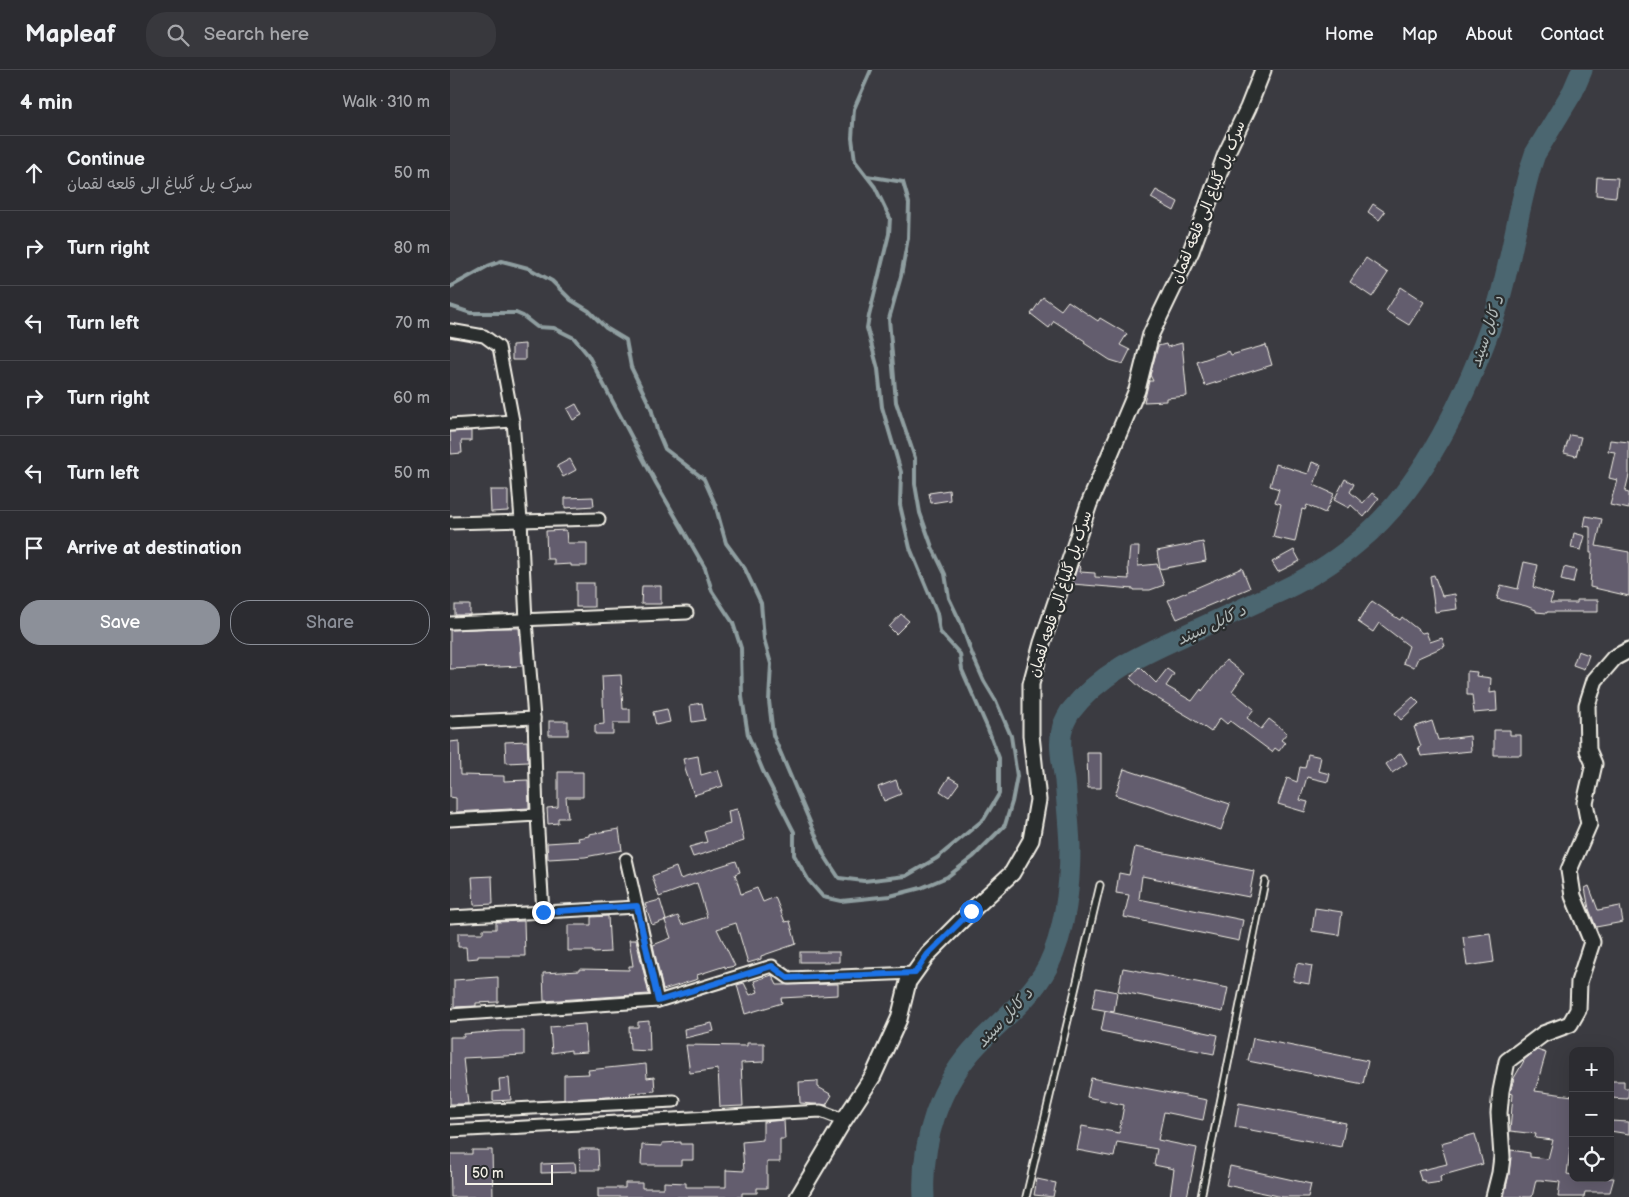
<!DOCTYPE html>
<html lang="en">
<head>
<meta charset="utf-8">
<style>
	body { margin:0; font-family:"Balsamiq Sans","Playpen Sans Arabic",sans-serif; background:#38383d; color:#f1f3f6 }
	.controls { position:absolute; right:15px; bottom:15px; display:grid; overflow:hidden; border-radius:10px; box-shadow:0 5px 20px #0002 }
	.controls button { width:45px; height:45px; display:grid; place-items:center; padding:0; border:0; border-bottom:1px solid #48484d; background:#2c2c31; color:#f1f3f6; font:25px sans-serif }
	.scale { position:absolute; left:15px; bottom:12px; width:88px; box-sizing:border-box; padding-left:5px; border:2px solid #f4f1e8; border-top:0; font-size:14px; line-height:18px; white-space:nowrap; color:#f4f1e8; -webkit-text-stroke:4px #2a2d2e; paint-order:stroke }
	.stop { position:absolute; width:15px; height:15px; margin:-11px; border:4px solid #1a73e8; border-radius:50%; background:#fff }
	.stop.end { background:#1a73e8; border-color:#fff; box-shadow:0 1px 5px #0008 }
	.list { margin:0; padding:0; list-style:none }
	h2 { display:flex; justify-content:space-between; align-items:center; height:65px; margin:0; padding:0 20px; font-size:21px }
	h2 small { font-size:16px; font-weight:400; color:#a6a7ab }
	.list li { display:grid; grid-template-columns:32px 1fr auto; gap:15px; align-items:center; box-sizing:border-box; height:75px; padding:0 20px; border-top:1px solid #48484d }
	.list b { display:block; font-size:19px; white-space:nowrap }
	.list p { margin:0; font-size:16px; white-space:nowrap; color:#a6a7ab }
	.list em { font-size:16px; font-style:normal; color:#a6a7ab }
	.actions { display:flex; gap:10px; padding:15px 20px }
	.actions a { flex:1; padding:11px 0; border:1px solid #8c9099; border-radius:20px; text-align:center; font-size:18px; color:#8c9099 }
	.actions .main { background:#8c9099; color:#fff }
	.icon { flex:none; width:28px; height:28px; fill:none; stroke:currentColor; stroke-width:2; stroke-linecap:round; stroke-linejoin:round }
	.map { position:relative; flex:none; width:1179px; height:1127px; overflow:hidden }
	header { display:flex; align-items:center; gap:30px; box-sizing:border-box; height:70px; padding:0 25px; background:#2c2c31; border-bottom:1px solid #48484d }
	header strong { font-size:24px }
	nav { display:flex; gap:28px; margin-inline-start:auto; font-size:18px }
	.search { width:350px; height:45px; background:#38383d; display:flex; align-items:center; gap:12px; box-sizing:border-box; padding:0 18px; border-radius:20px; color:#a6a7ab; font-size:19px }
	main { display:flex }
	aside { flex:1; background:#2c2c31 }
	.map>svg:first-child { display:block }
</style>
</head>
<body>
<header>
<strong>Mapleaf</strong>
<div class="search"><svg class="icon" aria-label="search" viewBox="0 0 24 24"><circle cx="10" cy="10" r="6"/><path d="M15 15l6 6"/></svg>Search here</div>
<nav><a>Home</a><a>Map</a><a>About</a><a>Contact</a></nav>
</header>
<main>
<aside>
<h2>4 min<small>Walk · 310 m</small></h2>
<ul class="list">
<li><svg class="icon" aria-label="ahead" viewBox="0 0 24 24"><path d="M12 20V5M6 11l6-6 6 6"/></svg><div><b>Continue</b><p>سرک پل گلباغ الی قلعه لقمان</p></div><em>50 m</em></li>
<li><svg class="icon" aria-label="right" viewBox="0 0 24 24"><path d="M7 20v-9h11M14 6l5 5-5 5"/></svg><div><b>Turn right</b></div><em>80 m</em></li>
<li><svg class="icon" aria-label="left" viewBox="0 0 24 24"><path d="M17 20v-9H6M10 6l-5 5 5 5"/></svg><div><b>Turn left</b></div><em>70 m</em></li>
<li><svg class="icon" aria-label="right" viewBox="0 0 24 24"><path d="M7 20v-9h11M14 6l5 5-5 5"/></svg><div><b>Turn right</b></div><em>60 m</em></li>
<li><svg class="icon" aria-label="left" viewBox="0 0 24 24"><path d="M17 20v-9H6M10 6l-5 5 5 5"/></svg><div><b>Turn left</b></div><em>50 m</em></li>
<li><svg class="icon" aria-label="arrive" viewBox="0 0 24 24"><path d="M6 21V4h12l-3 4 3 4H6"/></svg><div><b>Arrive at destination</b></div></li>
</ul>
<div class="actions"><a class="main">Save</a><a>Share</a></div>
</aside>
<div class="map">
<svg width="1179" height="1127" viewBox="0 0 1179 1127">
	<rect width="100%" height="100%" fill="#3b3b41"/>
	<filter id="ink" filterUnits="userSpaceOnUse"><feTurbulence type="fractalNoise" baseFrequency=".02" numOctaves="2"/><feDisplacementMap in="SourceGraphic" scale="10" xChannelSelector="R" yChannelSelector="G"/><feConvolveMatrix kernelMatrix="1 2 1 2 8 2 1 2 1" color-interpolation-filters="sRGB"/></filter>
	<g filter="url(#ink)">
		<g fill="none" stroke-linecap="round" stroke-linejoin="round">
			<g stroke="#8f9ea0" stroke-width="4">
				<path d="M0,217L38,196L52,191L78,198L102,211L121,230L139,241L156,258L176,270L181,297L201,338L207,360L215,379L254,409L265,434L276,473L295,499L311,533L314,569L321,594L319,631L323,665L374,785L389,808L414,811L456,806L487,788L534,749L549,724V688L538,659L512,600L510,584L490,562L487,543L460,478L450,435L451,402L432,337L428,299L417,258L419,246L439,164L440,148L425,117L405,91L402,68L404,39L421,0"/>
				<path d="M0,236L21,243H66L73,246L87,257L104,258L124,268L138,285L206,413L255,498L262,521L283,553L291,578L292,627L298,665L313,701L344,762V785L359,811L373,827L391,831L440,826L471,818L497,807L523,787L555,755L562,732L567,706L561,666L546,631L534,611L522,584L510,551L499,528L495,504L482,477L470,443L465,414V388L446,332L439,249L451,206L458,168L459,133L453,112L417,106"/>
			</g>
			<path stroke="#4c6670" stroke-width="21" d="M474,1127C471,1070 489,1014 529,973C553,948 582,927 598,896C616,859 620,817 620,776C619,754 617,733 615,711C613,695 608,676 612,660C613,654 617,647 620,642C651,602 693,584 737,564C765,551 792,539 820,526C852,512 881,495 908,472C974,418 1019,320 1046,241C1061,194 1067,143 1081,96L1085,84L1123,21L1132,0"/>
		</g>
		<g fill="#635d6e" stroke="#f4f1e8">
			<path d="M1147,107L1168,108L1166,127L1146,125Z"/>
			<path d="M706,120L728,132L724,141L701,128Z"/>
			<path d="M923,134L935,142L929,150L918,142Z"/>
			<path d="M916,188L938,203L922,227L900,212Z"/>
			<path d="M951,217L974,232L959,255L936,241Z"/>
			<path d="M593,227L611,240L618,231L648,251L650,248L677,264L670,275L680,280L673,294L660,290L634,273L635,271L604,251L599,258L581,244Z"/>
			<path d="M732,273L737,326L716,328V331L694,332L699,311H703L700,305L708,276L716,274L717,277Z"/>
			<path d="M75,274V290H62V275Z"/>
			<path d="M816,275L822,295L755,316L747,292L779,281L781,285Z"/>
			<path d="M126,334L132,345L123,350L117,339Z"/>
			<path d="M21,361V371H11L12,383L1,384L0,362Z"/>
			<path d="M1120,365L1131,367L1126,386L1114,383Z"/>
			<path d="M1160,370L1179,372V405L1175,422L1179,423V439L1160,435L1167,410L1159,408L1165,382L1158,381Z"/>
			<path d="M120,389L126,400L113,407L107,396Z"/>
			<path d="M862,392L871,395L864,415L884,424L875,443L857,435L855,440L852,439L845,472L823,467L831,434L825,432L829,419L820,416L826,394L858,404Z"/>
			<path d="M895,409L904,414L900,422L913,433L922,423L929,428L914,447L901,435L899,438L884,430Z"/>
			<path d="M40,420H58V441L41,442Z"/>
			<path d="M499,420L500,430L481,433L479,423Z"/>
			<path d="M143,427L144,436L115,438V428Z"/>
			<path d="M1136,446L1152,449L1146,476L1179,482V526L1140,517L1142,483H1140V457L1134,456Z"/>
			<path d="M116,460L117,473H137V496H121V494L104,495V489H97L96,461Z"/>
			<path d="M1124,463L1135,466L1131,480L1121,478Z"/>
			<path d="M753,472L756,491L710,499L707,481Z"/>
			<path d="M680,477H689L688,496L707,494L714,515L700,520H684V519L622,514L628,495L631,498L630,502L645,503V507L679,509L678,497Z"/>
			<path d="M844,480L850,491L828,502L822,492Z"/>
			<path d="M1074,492L1088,495L1083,517L1103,524L1100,533H1127V530H1148V542H1097V543L1086,542V540L1076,536L1047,529L1051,515L1068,519Z"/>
			<path d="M1114,497L1126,500L1123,513L1111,510Z"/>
			<path d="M792,498L800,518L727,549L718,530Z"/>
			<path d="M984,505L992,526L1005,524L1007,539L985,542L980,506Z"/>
			<rect x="126" y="513" width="18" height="24"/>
			<path d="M192,516H211V534H191Z"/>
			<path d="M922,531L950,550L952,547L972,563L976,562L980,572L992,568L995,576L968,588L964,597L953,593L959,576L929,553L923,562L908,552Z"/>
			<rect x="5" y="535" width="15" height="10"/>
			<path d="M451,544L459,551L446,564L439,557Z"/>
			<path d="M50,558H69L72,596L0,599V560Z"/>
			<path d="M1128,581L1139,585L1134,599L1123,595Z"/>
			<path d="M776,590L794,604L782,621L804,639L797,648L811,659L819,649L837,663L831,670L835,673L829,681L825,678L822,682L780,651L777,654L770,648L761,662L741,648L693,620L680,608L690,597L706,613L717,599L724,604L716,616L742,631L751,619L752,621Z"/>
			<path d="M1017,601L1027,602L1026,606L1041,608L1040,623L1046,622L1047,641L1024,643L1022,625H1017Z"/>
			<path d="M171,605L173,639H180V653H163V664H145V655L154,654L152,606Z"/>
			<path d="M963,627L969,633L951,650L945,643Z"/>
			<path d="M252,633L255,650L242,652L240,635Z"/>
			<path d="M217,639L220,652L206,655L203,642Z"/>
			<rect x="99" y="651" width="19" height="14"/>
			<path d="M982,651L988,670L1020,666L1021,681L971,686L968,677L971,676L964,657Z"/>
			<path d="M1044,660H1060V665H1071V685H1044Z"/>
			<path d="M9,671L10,705L54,706V711L78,710L79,738L6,742V728L0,727V672Z"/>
			<path d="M77,671L78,692L56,693L55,672Z"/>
			<path d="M637,683H651V718H638Z"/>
			<path d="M951,683L957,693L942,703L936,694Z"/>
			<path d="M858,684L871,687L868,701L880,704L878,712L857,707L850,730L858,732L855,742L828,734L837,708L847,712L850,697L855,698Z"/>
			<path d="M248,686L251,705L268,700L273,716L244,725L236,702L233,689Z"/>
			<path d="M674,699L780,734L771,760L665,725Z"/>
			<path d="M108,702H133V727H116L118,748H108V753L98,754L97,738L108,737Z"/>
			<path d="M499,707L509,713L499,727L490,721Z"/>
			<path d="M446,710L451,724L434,731L428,717Z"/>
			<path d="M287,739L294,771L243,787L239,777L257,772L254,762L280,754L278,741Z"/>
			<path d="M169,759L172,780L135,787L98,789L97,773L129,771L128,768L139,766V764Z"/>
			<path d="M685,777L804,801L799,827L692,806L689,829L793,850L789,871L674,847L679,825L666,823L669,803L679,805Z"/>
			<path d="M286,791L290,802L285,804L291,824L307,818L313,832L325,827L335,852L340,851L346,874L311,886V889L298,893L286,853L267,859L285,896L275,898V896L247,905L248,909L213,920L203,875L221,868L215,851L228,846L232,855L257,847L247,813L209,827L202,806L226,797L230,809Z"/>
			<path d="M42,806L43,834L24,835L22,807Z"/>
			<path d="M1139,816L1148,840L1170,836L1173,852L1146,857L1139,839L1135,818Z"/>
			<path d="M210,830L216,850L202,855L195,834Z"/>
			<path d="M865,838L892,842L889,865L862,861Z"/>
			<path d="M158,846L160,882L143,883V881H118V855H141V847Z"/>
			<path d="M74,851L75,886H28V888L17,889L16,877H8V863H33V859H46V852Z"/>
			<path d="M1040,863L1044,892L1017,896L1013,867Z"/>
			<path d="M179,870H186L199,924L94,931L93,903L129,901V899L179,900V896H183Z"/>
			<rect x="350" y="882" width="39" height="10"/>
			<path d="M847,893L862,896L859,914L843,911Z"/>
			<path d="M673,898L778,918L773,942L668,921Z"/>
			<path d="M322,905L327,915L388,914V925L331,928L332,933L295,944L287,915L294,913L300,925L308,922L304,911Z"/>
			<path d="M48,907V932L26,933V936L4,937V910Z"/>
			<path d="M646,918L667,922L664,942L642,938Z"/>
			<path d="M655,941L768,965L764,984L651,961Z"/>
			<path d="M199,951L200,981L180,980L179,957H188V952Z"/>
			<path d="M262,953L264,961L235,968L234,959Z"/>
			<path d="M135,954L137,982L121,983V980L102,983L100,957Z"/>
			<path d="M53,961H74V985L13,988L18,1034H0V967H14V964Z"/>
			<path d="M803,968L918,991L913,1014L798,991Z"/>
			<path d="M297,973H314V992L291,993L293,1036L270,1037L268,999L240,1003L236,975L297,976Z"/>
			<path d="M1087,980L1096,983L1085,1021L1123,1026V1072H1121L1117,1104L1123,1105V1108H1164L1160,1122H1135L1134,1127H1108L1110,1112L1091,1110H1086L1082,1127H1054L1059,1104L1061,1080L1080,1083V1087L1098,1089L1103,1070L1085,1068L1086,1064L1060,1061L1063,1024L1060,1023L1064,1008L1075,989Z"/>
			<path d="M196,994L197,1008L204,1007L205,1021L180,1023L181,1026L114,1029V1005L139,1004L138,1000Z"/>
			<path d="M59,1008L61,1030L43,1031V1022L50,1021L49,1009Z"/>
			<path d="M641,1008L757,1030L753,1050L714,1042L708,1070L747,1078L737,1127H720L724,1099L704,1095L707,1079L667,1072L664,1087L627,1080L632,1056L669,1063L674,1035L637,1027Z"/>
			<path d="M368,1011V1017L382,1025L376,1035L350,1033L349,1012Z"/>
			<path d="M1161,1011H1174V1018H1179L1178,1029L1160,1028Z"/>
			<path d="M789,1033L896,1053L891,1077L785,1057Z"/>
			<path d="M334,1050L335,1069H330V1092H317V1118H307V1123H292V1127H148V1118H175V1113H192V1118H214V1112L236,1113V1117H276V1100L294,1101L292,1072L313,1070V1052Z"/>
			<path d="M1160,1051L1179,1052V1064L1160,1061Z"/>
			<path d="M1025,1064L1033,1094L990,1106L991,1112L977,1114L975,1111L971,1110L968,1101L997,1094L991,1073Z"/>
			<path d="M231,1072V1074H243V1090H231V1095H191L192,1075L212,1076V1073Z"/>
			<path d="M129,1079H148L149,1100H130Z"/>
			<path d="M22,1080H42L43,1127H1L0,1084H22Z"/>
			<path d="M125,1093L126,1102L91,1103V1094Z"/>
			<path d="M780,1096L861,1114L858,1127H833L776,1115Z"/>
			<path d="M587,1109L606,1113L603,1127L584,1125Z"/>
		</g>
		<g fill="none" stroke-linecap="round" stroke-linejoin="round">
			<defs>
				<g id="service">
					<path d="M576,1127L650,815"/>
					<path d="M751,1127L815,811"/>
				</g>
				<g id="minor">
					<path d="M0,260L34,266L49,277L63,351L71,450L76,551L84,648L87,745L93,842"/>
					<path d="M0,355L63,351"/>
					<path d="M0,453L149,449"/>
					<path d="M0,553L237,543"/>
					<path d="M0,652L84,648"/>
					<path d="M0,750L87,745"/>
					<path d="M176,789L208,931"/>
					<path d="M0,847L187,837"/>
					<path d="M0,945L208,931L322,896L339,908L465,903"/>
					<path d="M0,1042L224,1031"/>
					<path d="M0,1061L371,1041L394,1050"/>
				</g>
				<g id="tertiary">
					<path d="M348,1127L394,1050L423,1006L449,949L458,912L478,884L521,841L562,803L581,770L588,730L581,665V614L592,573L639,434L687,320L701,264L741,181L776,84L798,38L813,0"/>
					<path d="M1044,1127L1050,1103L1052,1087L1049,1043L1051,1021L1057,991L1093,964L1120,954L1128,940L1129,912L1142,872L1123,826L1119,800L1139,754L1135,733L1144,694L1138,680L1137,635L1145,610L1164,588L1179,580"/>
				</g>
			</defs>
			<use href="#service" stroke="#f4f1e8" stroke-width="9"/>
			<use href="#minor" stroke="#f4f1e8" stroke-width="15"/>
			<use href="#tertiary" stroke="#f4f1e8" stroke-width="19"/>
			<use href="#service" stroke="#2a2d2e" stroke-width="5.5"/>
			<use href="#minor" stroke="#2a2d2e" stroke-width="11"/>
			<use href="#tertiary" stroke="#2a2d2e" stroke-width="15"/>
		</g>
	</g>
	<g fill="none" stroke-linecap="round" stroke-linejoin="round" filter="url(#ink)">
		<path stroke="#1a73e8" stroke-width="6" d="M93,842L187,836L208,931L322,896L338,908L465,903L478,884L521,841"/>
	</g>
	<g text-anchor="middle" stroke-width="4.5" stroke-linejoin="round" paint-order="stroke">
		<g font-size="15" fill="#f4f1e8" stroke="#2a2d2e">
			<text transform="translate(758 132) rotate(-68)" y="5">سرک پل گلباغ الی قلعه لقمان</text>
			<text transform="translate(610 524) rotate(-72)" y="5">سرک پل گلباغ الی قلعه لقمان</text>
		</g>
		<g font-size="16" font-style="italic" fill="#b1b9b8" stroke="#2a2d2e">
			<text transform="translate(1036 261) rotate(-71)" y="6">د کابل سيند</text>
			<text transform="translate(761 554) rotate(-25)" y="6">د کابل سيند</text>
			<text transform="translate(554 947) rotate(-47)" y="6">د کابل سيند</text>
		</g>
	</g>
</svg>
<div class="controls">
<button>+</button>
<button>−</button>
<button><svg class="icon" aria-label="locate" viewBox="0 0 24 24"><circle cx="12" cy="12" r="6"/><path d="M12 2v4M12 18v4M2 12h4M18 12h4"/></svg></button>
</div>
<div class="scale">50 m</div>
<div class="stop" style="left:521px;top:841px"></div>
<div class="stop end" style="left:93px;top:842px"></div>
</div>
</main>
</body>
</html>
